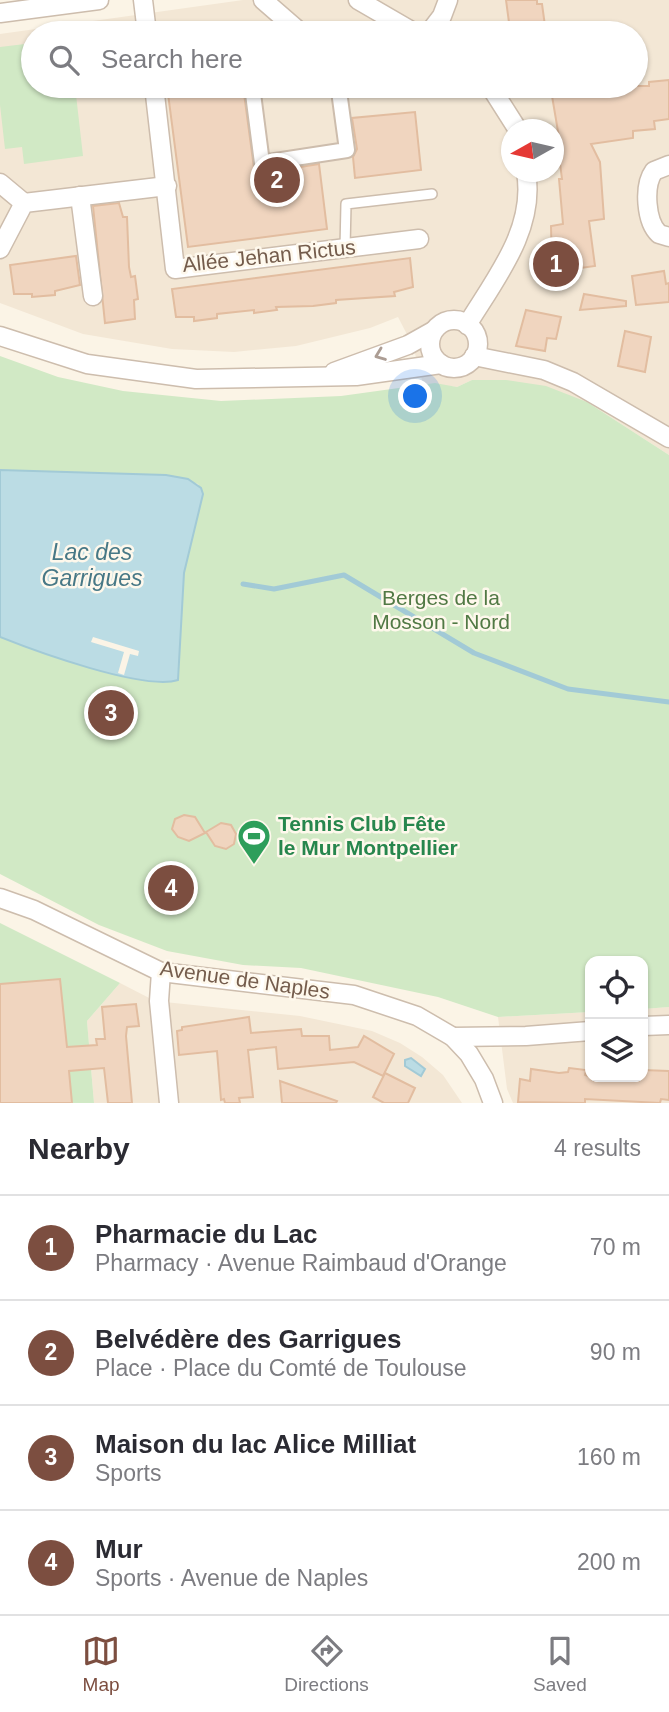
<!DOCTYPE html>
<html lang="en">
<head>
<meta charset="utf-8">
<style>
	body { margin:0; font-family:Helvetica,sans-serif; background:#f7f7f7; color:#2b2b33 }
	.controls { position:absolute; right:21px; bottom:21px; display:grid; overflow:hidden; border-radius:14px; box-shadow:0 2px 5px #0004 }
	.controls button { width:63px; height:63px; display:grid; place-items:center; padding:0; border:0; border-bottom:2px solid #e1e1e2; background:#fff; color:#2b2b33; font:35px sans-serif }
	.compass { position:absolute; left:501px; top:119px; width:63px; height:63px; border-radius:50%; background:#fff; box-shadow:0 2px 5px #0004; rotate:262deg }
	.you { position:absolute; left:416px; top:397px; width:24px; height:24px; margin:-18px; border:5px solid #fff; border-radius:50%; background:#1a73e8; box-shadow:0 0 0 10px #1a73e833 }
	.badge { display:grid; place-items:center; width:46px; height:46px; border-radius:50%; background:#7c4e40; color:#fff; font-size:23px; font-weight:700 }
	.pin { position:absolute; translate:-50% -50%; border:4px solid #fff; box-shadow:0 2px 7px #0006 }
	.list { margin:0; padding:0; list-style:none }
	h2 { display:flex; justify-content:space-between; align-items:center; height:91px; margin:0; padding:0 28px; font-size:30px }
	h2 small { font-size:23px; font-weight:400; color:#7c7c81 }
	.list li { display:grid; grid-template-columns:46px 1fr auto; gap:21px; align-items:center; box-sizing:border-box; height:105px; padding:0 28px; border-top:2px solid #e1e1e2 }
	.list b { display:block; font-size:26px; white-space:nowrap }
	.list p { margin:0; font-size:23px; white-space:nowrap; color:#7c7c81 }
	.list em { font-size:23px; font-style:normal; color:#7c7c81 }
	.icon { flex:none; width:38px; height:38px; fill:none; stroke:currentColor; stroke-width:2; stroke-linecap:round; stroke-linejoin:round }
	.map { position:relative; flex:none; width:669px; height:1103px; overflow:hidden }
	.search { position:absolute; background:#fff; box-shadow:0 2px 5px #0004; left:21px; right:21px; top:21px; height:77px; display:flex; align-items:center; gap:18px; box-sizing:border-box; padding:0 24px; border-radius:38px; color:#7c7c81; font-size:26px }
	.sheet { height:511px; background:#fff }
	nav { display:flex; justify-content:space-around; align-items:center; box-sizing:border-box; height:98px; border-top:2px solid #e1e1e2; background:#fff; font-size:19px; color:#7c7c81 }
	nav a { display:grid; justify-items:center; gap:4px }
	nav .on { color:#7c4e40 }
	.map>svg:first-child { display:block }
</style>
</head>
<body>
<div class="map">
<svg width="669" height="1103" viewBox="0 0 669 1103">
	<rect width="100%" height="100%" fill="#fbf4e6"/>
	<g fill="#f3e7d5" fill-rule="evenodd">
		<path d="M243,0H669V455L587,402L472,380L457,387L423,384L413,346L398,317L370,328L296,346L234,352L172,349L83,334L0,303V34ZM33,33H636V86H33ZM512,130H554V172H512Z"/>
		<path d="M120,983L155,1001L300,1016L372,1031L400,1043L422,1057L443,1075L462,1103H94L87,1021Z"/>
		<path d="M669,1007V1103H513L507,1089L498,1017L590,1012V1077H643V1009Z"/>
	</g>
	<g fill="#d1e9c5">
		<path d="M33,43V86H75L83,156L24,164L22,147L5,149L0,105V47Z"/>
		<path d="M0,356L58,377L123,391L221,401L341,396L435,383L457,387L472,380H506L546,386L587,402L669,455V1007L643,1009V961H590V1012L498,1017L438,997L301,968L243,965L167,951L99,925L0,874V637C35,651 144,690 177,680L184,573L203,494L198,484L166,475L0,470Z"/>
		<path d="M0,923L120,983L87,1021L94,1103H0Z"/>
	</g>
	<g fill="#bbdce4" stroke="#a2cad6" stroke-width="2">
		<path d="M0,470L166,475L188,479L201,488L203,494L184,573L178,680C144,691 35,651 0,637Z"/>
		<path d="M411,1058L425,1069L421,1076L405,1066V1060Z"/>
	</g>
	<path fill="#fbf4e6" d="M93,637L139,651L138,656L130,654L124,675L118,673L124,652L91,642Z"/>
	<g fill="none" stroke-linecap="round" stroke-linejoin="round">
		<path stroke="#a2cad6" stroke-width="5" d="M243,584L274,589L344,575L474,653L568,689L669,702"/>
	</g>
	<g fill="#f0d5bf" stroke="#e2bda0" stroke-width="2">
		<path d="M506,0H537V4H542L546,33L510,30Z"/>
		<path d="M669,80V119L654,121L655,129L633,131V138L591,144L600,162L604,219L589,221L595,266L552,272L551,226L563,224L559,179H562L559,155H562L551,90L558,89V86H649V82Z"/>
		<path d="M167,86H243L254,168L263,173L319,164L327,229L188,247Z"/>
		<path d="M415,112L421,170L355,178L353,157L357,149L352,118Z"/>
		<path d="M119,203L123,217H127L129,267L131,277L135,276L138,299L134,300L135,319L105,323L93,206Z"/>
		<path d="M76,256L80,285L55,291V295L32,297V294H14L10,265Z"/>
		<path d="M410,258L413,287L394,292L395,296L336,300V303L313,306L276,307L277,310L254,313V310L217,314V318L194,321V317H176L172,289Z"/>
		<path d="M664,271L666,284L669,283V302L636,305L632,276Z"/>
		<path d="M584,294L626,301V306L580,310Z"/>
		<path d="M526,310L561,317L556,339L547,338L545,351L516,346Z"/>
		<path d="M625,331L651,337L645,372L618,366Z"/>
		<path d="M106,691L128,698L116,734L94,727Z"/>
		<path d="M184,815L195,817L205,833L189,841L178,837L172,829L175,819Z"/>
		<path d="M221,823L231,825L236,834L234,844L226,849L215,846L206,832Z"/>
		<path d="M60,979L67,1047L97,1045L96,1039H105L102,1007L136,1004L139,1026L127,1027L126,1036L132,1103H108L104,1068L69,1071L72,1103H0V984Z"/>
		<path d="M249,1017L251,1033L301,1029L302,1036H329L330,1050L358,1047L364,1036L394,1054L383,1076L354,1062L278,1069L276,1047L248,1050L253,1097L239,1098L240,1103H225L224,1099L221,1100L217,1051L179,1055L177,1031L182,1030V1027Z"/>
		<path d="M569,1068L586,1070L585,1075L590,1077H643V1070L669,1071V1100L661,1099L660,1103L585,1099V1103L518,1102L520,1079L530,1081L531,1069L559,1073L568,1072Z"/>
		<path d="M385,1073L415,1088L408,1103H384L373,1097Z"/>
		<path d="M280,1081L337,1101L336,1103H282Z"/>
	</g>
	<g fill="none" stroke-linecap="round" stroke-linejoin="round">
		<defs>
			<path id="service" d="M345,248L346,204L432,194"/>
			<path id="pedestrian" d="M252,86L262,163L347,150L339,91L332,86"/>
			<g id="minor">
				<path d="M143,0L147,33"/>
				<path d="M263,0L301,33"/>
				<path d="M358,0L415,33"/>
				<path d="M0,13L99,0"/>
				<path d="M429,33L442,16L448,0"/>
				<path d="M154,86L175,269L419,239"/>
				<path d="M490,86L518,130"/>
				<path d="M669,165L654,171C643,186 646,222 659,234L669,237"/>
				<path d="M0,183L24,203"/>
				<path d="M80,196L93,296"/>
				<path d="M0,249L24,203L167,186"/>
				<circle cx="454" cy="344" r="24"/>
				<path d="M467,325C495,279 536,229 526,172"/>
				<path d="M0,336L87,364L196,379L356,376L441,364"/>
				<path d="M474,356L544,370L573,382L669,438"/>
				<path d="M334,372L408,345L433,331"/>
				<path d="M0,898L34,910L161,972L354,995L417,1016L453,1037L469,1054L484,1079L493,1103"/>
				<path d="M161,972L159,1001L169,1103"/>
				<path d="M643,1026L669,1025"/>
				<path d="M453,1037L526,1036L590,1031"/>
			</g>
		</defs>
		<use href="#service" stroke="#cdbdad" stroke-width="12"/>
		<use href="#pedestrian" stroke="#cdbdad" stroke-width="18"/>
		<use href="#minor" stroke="#cdbdad" stroke-width="21"/>
		<use href="#service" stroke="#fff" stroke-width="9"/>
		<use href="#pedestrian" stroke="#fff" stroke-width="14"/>
		<use href="#minor" stroke="#fff" stroke-width="18"/>
	</g>
	<defs><path id="oneway-chevron" d="M-2-3.5L2.5 0L-2 3.5" fill="none" stroke-width="1.6" stroke-linecap="round" stroke-linejoin="round" transform="scale(1.75)"/></defs>
	<use stroke="#ac9d94" href="#oneway-chevron" transform="translate(380 355) rotate(159)"/>
	<defs>
		<symbol id="stadium-pin" viewBox="-11 -11 22 30"><path d="M0 17L-7.5 6A9.5 9.5 0 1 1 7.5 6Z" fill="#2e9e5b" stroke="#fef8ec"/><path d="M0-5a6.5 5 0 1 0 0 10a6.5 5 0 1 0 0-10ZM-3.5-1.8h7v3.6h-7Z" fill="#fff"/></symbol>
	</defs>
	<g fill-rule="evenodd">
		<use href="#stadium-pin" x="235" y="817" width="38" height="52"/>
	</g>
	<g text-anchor="middle" stroke-width="5" stroke-linejoin="round" paint-order="stroke">
		<g font-size="21" fill="#745c4c" stroke="#fef8ec">
			<text transform="translate(269 256) rotate(-6)" y="7">Allée Jehan Rictus</text>
			<text transform="translate(245 980) rotate(8)" y="7">Avenue de Naples</text>
		</g>
		<g font-size="21" fill="#517944" stroke="#fef8ec">
			<text x="441" y="605">Berges de la<tspan x="441" dy="24">Mosson - Nord</tspan></text>
		</g>
		<g font-size="21" font-weight="bold" fill="#27864d" stroke="#fef8ec" text-anchor="start">
			<text x="278" y="831">Tennis Club Fête<tspan x="278" dy="24">le Mur Montpellier</tspan></text>
		</g>
		<g font-size="23" font-style="italic" fill="#477886" stroke="#fef8ec">
			<text x="92" y="560">Lac des<tspan x="92" dy="26">Garrigues</tspan></text>
		</g>
	</g>
</svg>
<div class="controls">
<button><svg class="icon" aria-label="locate" viewBox="0 0 24 24"><circle cx="12" cy="12" r="6"/><path d="M12 2v4M12 18v4M2 12h4M18 12h4"/></svg></button>
<button><svg class="icon" aria-label="layers" viewBox="0 0 24 24"><path d="M12 4l9 5-9 5-9-5zM3 14l9 5 9-5"/></svg></button>
</div>
<svg class="compass" viewBox="-18 -18 36 36"><path d="M0-13l5 13h-10z" fill="#e53935"/><path d="M0 13l5-13h-10z" fill="#7c7c81"/></svg>
<div class="you"></div>
<div class="pin badge" style="left:556px;top:264px">1</div>
<div class="pin badge" style="left:277px;top:180px">2</div>
<div class="pin badge" style="left:111px;top:713px">3</div>
<div class="pin badge" style="left:171px;top:888px">4</div>
<div class="search"><svg class="icon" aria-label="search" viewBox="0 0 24 24"><circle cx="10" cy="10" r="6"/><path d="M15 15l6 6"/></svg>Search here</div>
</div>
<section class="sheet">
<h2>Nearby<small>4 results</small></h2>
<ul class="list">
<li><span class="badge">1</span><div><b>Pharmacie du Lac</b><p>Pharmacy · Avenue Raimbaud d'Orange</p></div><em>70 m</em></li>
<li><span class="badge">2</span><div><b>Belvédère des Garrigues</b><p>Place · Place du Comté de Toulouse</p></div><em>90 m</em></li>
<li><span class="badge">3</span><div><b>Maison du lac Alice Milliat</b><p>Sports</p></div><em>160 m</em></li>
<li><span class="badge">4</span><div><b>Mur</b><p>Sports · Avenue de Naples</p></div><em>200 m</em></li>
</ul>
</section>
<nav>
<a class="on"><svg class="icon" aria-label="map" viewBox="0 0 24 24"><path d="M3 6l6-2 6 2 6-2v14l-6 2-6-2-6 2zM9 4v14M15 6v14"/></svg>Map</a>
<a><svg class="icon" aria-label="directions" viewBox="0 0 24 24"><path d="M12 3l9 9-9 9-9-9zM9 14v-3h6M13 9l2 2-2 2"/></svg>Directions</a>
<a><svg class="icon" aria-label="saved" viewBox="0 0 24 24"><path d="M7 4h10v16l-5-4-5 4z"/></svg>Saved</a>
</nav>
</body>
</html>
